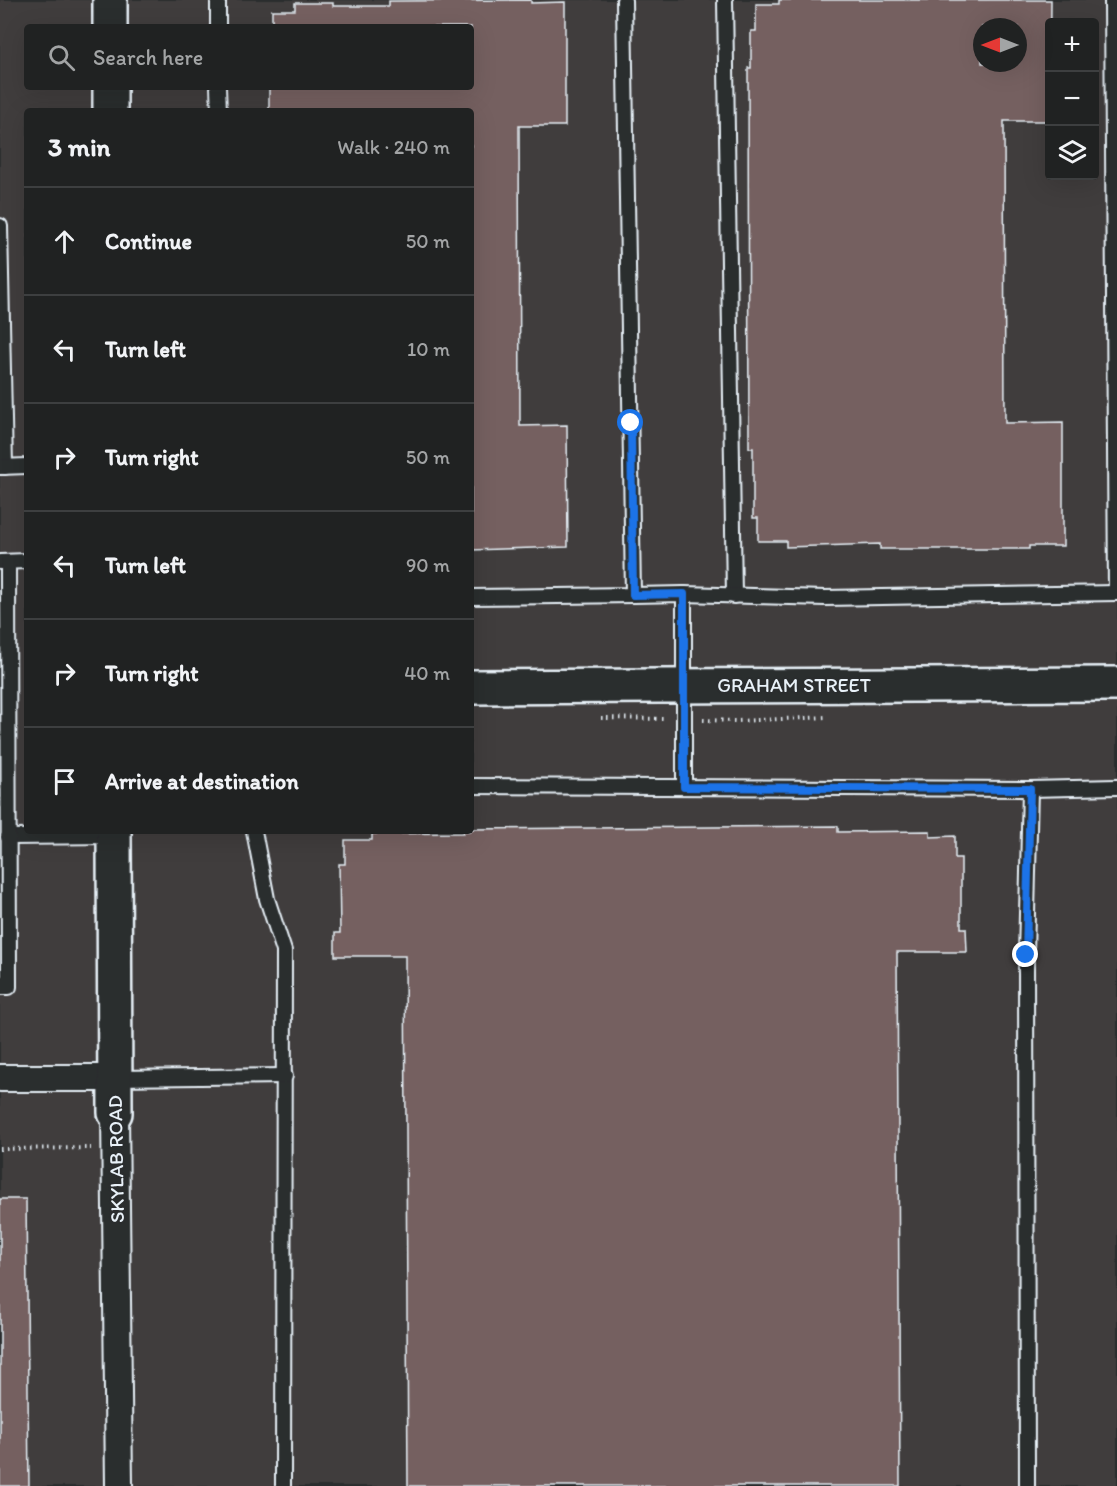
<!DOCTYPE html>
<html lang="en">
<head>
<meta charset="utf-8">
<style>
	body { margin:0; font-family:Itim,sans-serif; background:#2d2f2f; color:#f1f3f6 }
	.controls { position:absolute; right:18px; top:18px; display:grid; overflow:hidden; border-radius:6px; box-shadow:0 6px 24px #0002 }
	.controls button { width:54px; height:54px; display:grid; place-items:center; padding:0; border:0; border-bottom:2px solid #3d3f40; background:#202222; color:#f1f3f6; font:30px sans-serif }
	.compass { position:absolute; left:973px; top:18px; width:54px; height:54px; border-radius:50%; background:#202222; box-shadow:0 6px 24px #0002; rotate:270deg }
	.stop { position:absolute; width:18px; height:18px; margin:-14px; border:4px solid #1a73e8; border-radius:50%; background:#fff }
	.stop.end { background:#1a73e8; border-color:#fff; box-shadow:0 2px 6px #0008 }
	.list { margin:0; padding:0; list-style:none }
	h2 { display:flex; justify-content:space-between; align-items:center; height:78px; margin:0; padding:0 24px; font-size:26px }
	h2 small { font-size:20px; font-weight:400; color:#a2a4a5 }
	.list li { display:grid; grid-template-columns:39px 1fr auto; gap:18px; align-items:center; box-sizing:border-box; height:108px; padding:0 24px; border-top:2px solid #3d3f40 }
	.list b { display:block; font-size:22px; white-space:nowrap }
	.list em { font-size:20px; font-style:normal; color:#a2a4a5 }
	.icon { flex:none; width:33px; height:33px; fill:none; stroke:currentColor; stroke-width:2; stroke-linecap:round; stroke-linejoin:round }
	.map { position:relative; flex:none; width:1117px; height:1486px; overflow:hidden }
	.search { position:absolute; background:#202222; box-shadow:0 6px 24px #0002; left:24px; top:24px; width:450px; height:66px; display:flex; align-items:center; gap:15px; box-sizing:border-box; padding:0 21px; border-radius:6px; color:#a2a4a5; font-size:22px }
	.panel { position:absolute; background:#202222; box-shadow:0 6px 24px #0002; left:24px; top:108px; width:450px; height:726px; border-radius:6px }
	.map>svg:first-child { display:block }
</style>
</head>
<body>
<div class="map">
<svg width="1117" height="1486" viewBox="0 0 1117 1486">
	<rect width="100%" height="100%" fill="#2a2d2e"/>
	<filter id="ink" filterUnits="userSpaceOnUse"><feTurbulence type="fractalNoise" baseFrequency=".0167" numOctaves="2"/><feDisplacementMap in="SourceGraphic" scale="12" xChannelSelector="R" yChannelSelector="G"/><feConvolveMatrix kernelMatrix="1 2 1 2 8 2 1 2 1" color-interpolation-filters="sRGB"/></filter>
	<g filter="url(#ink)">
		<path fill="#403d3d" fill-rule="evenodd" d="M0,0H1117V1486H0ZM1050,22H1094V176H1050ZM27,27H471V87H27ZM982,27H1018V63H982ZM27,111H471V831H27Z"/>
		<g fill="#746160" stroke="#e8f1f8" stroke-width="1.5" fill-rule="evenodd">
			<path d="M531,0V3L565,2V126H519L520,426L567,425L568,547L471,550V111H269V87H471V27H272V10H295V3H333V6H389V1Z"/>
			<path d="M779,0H1051L1050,121H1004L1005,423L1063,422V546H1029V549H880V544L786,547V541H758V518H753V448H749L748,68H751V31H756V4H779ZM982,27H1018V63H982Z"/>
			<path d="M838,826V832L930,831V837L955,836V858H961V928H966L967,952H897L900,1486H408L405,956H335V933H340L339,864H345V840H372V834L463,833V831H471V829Z"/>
			<path d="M0,1199H26L29,1486H0Z"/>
		</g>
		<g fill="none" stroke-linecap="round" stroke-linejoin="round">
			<defs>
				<g id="lane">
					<path d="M218,0V27"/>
					<path d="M725,0L734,596"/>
					<path d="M1112,0L1116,593"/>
					<path d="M218,87L219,111"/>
					<path d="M0,226L5,467"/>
					<path d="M0,467L27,466"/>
					<path d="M0,562L27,561"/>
					<path d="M684,594L825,598L1117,593"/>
					<path d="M633,595L684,594V787"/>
					<path d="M471,597L633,595L624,0"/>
					<path d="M471,786L1030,789L1117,787"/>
					<path d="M254,831L267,899L284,951L283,1486"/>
					<path d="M8,837L114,836"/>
					<path d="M0,987H9L8,562"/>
					<path d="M115,1078L285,1076"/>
					<path d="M1027,1486L1026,955L1030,789"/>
				</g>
				<g id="street">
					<path d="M0,1078H115"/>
					<path d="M115,1113L119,1486"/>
				</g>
				<g id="secondary">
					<path d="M110,0V27"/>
					<path d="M110,87V111"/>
					<path d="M471,687L1117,684"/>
					<path d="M114,831L115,1113"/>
				</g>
			</defs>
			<use href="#lane" stroke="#e8f1f8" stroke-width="18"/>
			<use href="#street" stroke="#e8f1f8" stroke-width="30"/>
			<use href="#secondary" stroke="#e8f1f8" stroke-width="38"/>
			<g stroke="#e8f1f8" stroke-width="4" stroke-dasharray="1.5 4.5" stroke-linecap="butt">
				<path d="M601,718L665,719"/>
				<path d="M703,720L737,721L827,717"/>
				<path d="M0,1149L91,1148"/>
			</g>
			<use href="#lane" stroke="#2a2d2e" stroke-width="14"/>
			<use href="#street" stroke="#2a2d2e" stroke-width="26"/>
			<use href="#secondary" stroke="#2a2d2e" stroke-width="33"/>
		</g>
	</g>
	<g fill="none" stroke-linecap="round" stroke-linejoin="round" filter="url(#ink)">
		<path stroke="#1a73e8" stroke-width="8" d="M631,423L633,595L684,594V787L1030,789L1026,955"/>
	</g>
	<g text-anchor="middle" stroke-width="4.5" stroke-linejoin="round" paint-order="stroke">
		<g font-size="20" fill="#e8f1f8" stroke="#2a2d2e">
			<text x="794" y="692">GRAHAM STREET</text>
			<text transform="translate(116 1159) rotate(-91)" y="7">SKYLAB ROAD</text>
		</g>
	</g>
</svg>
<div class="controls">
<button>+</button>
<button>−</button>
<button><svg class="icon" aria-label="layers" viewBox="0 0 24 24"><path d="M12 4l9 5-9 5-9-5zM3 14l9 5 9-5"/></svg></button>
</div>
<svg class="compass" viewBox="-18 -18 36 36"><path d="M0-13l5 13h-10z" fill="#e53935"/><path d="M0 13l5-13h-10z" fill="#a2a4a5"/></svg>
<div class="stop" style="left:631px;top:423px"></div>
<div class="stop end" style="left:1026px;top:955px"></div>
<div class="search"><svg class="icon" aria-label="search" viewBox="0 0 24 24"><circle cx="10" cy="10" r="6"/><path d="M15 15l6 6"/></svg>Search here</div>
<section class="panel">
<h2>3 min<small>Walk · 240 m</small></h2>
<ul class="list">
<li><svg class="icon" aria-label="ahead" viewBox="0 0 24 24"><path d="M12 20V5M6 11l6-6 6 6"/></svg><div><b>Continue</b></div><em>50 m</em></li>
<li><svg class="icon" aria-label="left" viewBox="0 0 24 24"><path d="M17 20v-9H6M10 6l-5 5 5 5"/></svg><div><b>Turn left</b></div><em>10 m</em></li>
<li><svg class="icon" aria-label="right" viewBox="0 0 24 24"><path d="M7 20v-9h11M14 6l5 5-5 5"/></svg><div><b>Turn right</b></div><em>50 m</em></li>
<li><svg class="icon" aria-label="left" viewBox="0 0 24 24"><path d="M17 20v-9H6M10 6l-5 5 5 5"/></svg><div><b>Turn left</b></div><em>90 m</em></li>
<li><svg class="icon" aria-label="right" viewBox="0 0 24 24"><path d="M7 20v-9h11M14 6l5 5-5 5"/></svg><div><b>Turn right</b></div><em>40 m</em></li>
<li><svg class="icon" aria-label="arrive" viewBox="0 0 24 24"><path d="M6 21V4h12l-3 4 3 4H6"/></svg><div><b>Arrive at destination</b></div></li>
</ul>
</section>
</div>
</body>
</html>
